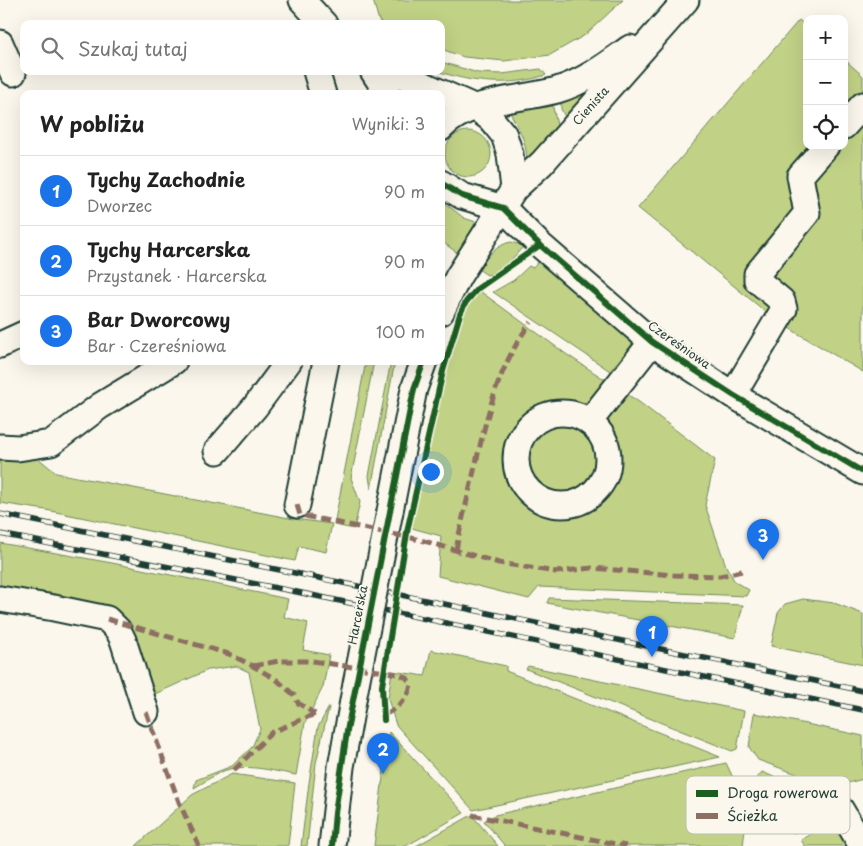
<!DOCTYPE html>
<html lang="pl">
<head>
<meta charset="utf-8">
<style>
	body { margin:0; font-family:"Playpen Sans",sans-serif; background:#f6f6f6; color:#222 }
	.controls { position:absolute; right:15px; top:15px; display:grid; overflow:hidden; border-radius:10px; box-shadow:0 5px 20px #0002 }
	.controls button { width:45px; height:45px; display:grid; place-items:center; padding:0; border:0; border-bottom:1px solid #e0e0e0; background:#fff; color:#222; font:25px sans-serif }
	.you { position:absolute; left:430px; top:471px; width:18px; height:18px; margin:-12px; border:4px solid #fff; border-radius:50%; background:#1a73e8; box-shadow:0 0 0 8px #1a73e833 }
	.badge { display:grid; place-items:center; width:32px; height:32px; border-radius:50%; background:#1a73e8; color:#fff; font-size:16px; font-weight:700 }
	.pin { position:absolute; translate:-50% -41px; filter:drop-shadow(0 1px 2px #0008) }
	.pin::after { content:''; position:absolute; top:26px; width:18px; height:15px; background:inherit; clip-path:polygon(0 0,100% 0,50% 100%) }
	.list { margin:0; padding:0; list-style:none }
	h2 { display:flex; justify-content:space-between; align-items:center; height:65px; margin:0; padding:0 20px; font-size:21px }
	h2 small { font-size:16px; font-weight:400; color:#767676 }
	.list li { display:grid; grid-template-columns:32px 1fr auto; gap:15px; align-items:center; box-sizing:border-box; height:70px; padding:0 20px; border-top:1px solid #e0e0e0 }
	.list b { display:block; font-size:19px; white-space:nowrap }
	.list p { margin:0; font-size:16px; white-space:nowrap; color:#767676 }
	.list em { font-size:16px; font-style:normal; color:#767676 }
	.icon { flex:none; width:28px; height:28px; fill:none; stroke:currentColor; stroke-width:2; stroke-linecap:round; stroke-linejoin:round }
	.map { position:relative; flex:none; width:863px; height:846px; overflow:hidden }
	.search { position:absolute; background:#fff; box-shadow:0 5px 20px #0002; left:20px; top:20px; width:425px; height:55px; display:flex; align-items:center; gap:12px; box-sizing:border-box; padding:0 18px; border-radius:10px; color:#767676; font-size:19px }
	.panel { position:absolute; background:#fff; box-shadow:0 5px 20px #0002; left:20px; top:90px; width:425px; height:275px; border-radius:10px }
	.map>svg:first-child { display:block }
</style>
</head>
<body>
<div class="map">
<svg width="863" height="846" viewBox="0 0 863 846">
	<rect width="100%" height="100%" fill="#fbf7ec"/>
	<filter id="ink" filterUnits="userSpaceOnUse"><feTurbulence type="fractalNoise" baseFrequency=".02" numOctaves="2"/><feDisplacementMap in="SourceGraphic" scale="10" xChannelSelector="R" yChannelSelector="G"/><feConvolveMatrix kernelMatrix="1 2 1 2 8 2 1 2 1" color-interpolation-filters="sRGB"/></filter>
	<g filter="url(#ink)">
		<g fill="#c1d286" stroke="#70885d">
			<path d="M373,0H623L585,35L550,55L504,61L464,57L441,49V24H384L379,21Z"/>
			<path d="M799,20L807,27V146H844V59L863,76V372L777,321L638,208Z"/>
			<path d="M441,62L478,73L502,74L541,69L546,75C510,87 472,83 437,71H441Z"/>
			<path d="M587,90L588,92L566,119L561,109V100Z"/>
			<path d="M552,103L558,129L527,161C526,139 519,129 509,111Z"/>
			<circle cx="468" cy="154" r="23"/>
			<path d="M441,200L464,218L476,222L459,254L441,241Z"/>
			<path d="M511,242L524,246L510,261L491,274L487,275L478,269C485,258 498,244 511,242Z"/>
			<path d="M541,259L634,342L610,371L493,292L514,280L529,266L533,268Z"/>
			<path d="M477,289L566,354L639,402L715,460L705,505L726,566L735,582L749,590L746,596L539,587L529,599L438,576L441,536L408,527L443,371L460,314L466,302Z"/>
			<path d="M366,361H374L351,478L360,502L354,529L334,525Z"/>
			<path d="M391,361H395L371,489L369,476Z"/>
			<path d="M0,452H31L56,473L294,519L332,524L326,552L299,546L295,561L46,510L0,503Z"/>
			<path d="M0,543L112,563L288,599L284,617L308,623L303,650L329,655L323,687L305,723L296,775C272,771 244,762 221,772C212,776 203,783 194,788L196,780L232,766L252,747L260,729L249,672L236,666L208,670L155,694L158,709L154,718L132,636L0,594Z"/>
			<path d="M549,598L743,605L735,638L547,603Z"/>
			<path d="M803,599L834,603L863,614V665L771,646L778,613L785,604Z"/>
			<path d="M431,650L506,666V671L720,757L473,810L396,725L388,699L392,671L425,676Z"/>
			<path d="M528,666L744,711L737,749L732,751L526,669Z"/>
			<path d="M329,707L316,763L307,846H301L309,783L318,727Z"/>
			<path d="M754,713L863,736V779L833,787L758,760L749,747Z"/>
			<path d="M389,732L464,813L406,846H374Z"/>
			<path d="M726,763L746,805V821L743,846H505L484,821L495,815Z"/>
			<path d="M762,772L831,801L826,811L794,833L755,801L750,786Z"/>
			<path d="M232,774L295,783L288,846H136L192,795Z"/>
			<path d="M472,815L498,846H416Z"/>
			<path d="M828,824L835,826L849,846H805L801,840Z"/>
		</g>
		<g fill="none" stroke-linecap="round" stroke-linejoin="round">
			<defs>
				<g id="minor">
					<path d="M302,0L324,24"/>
					<path d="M0,43L13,73"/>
					<path d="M316,71L323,94"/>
					<path d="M373,71L388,94"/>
					<path d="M392,71L476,108L491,119L504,135L510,154L514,189L458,277L441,312"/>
					<path d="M844,126L863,105"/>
					<path d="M441,128C467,99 522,100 557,90C584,82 608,64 630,48"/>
					<path d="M441,183L462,196L503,208L540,245L652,342L733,395L863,472"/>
					<path d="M514,189L542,163L686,0"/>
					<path d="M0,345L24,334"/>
					<path d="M733,395L784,309L782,301L757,280V274L807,213L800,176L826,146"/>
					<circle cx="562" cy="459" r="46"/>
					<path d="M589,422L652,342"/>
					<path d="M0,447L18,448L51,443L100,406L174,361"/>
					<path d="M217,451L255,407L289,361"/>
					<path d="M297,505L326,361"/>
					<path d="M390,511L414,389L424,361"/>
					<path d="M0,599L54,608L107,619L118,630L123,640L146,712"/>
					<path d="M841,810L862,846"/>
					<path d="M332,846L341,767L356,684"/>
				</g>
			</defs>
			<use href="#minor" stroke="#1f3d34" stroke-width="29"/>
			<use href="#minor" stroke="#fbf7ec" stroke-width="25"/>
			<defs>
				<g id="rail">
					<path d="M0,514L295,573L863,691"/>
					<path d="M0,534L292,591L863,710"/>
				</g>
			</defs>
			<use href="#rail" stroke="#1f3d34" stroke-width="5.5"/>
			<use href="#rail" stroke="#fbf7ec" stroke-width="4" stroke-dasharray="11" stroke-linecap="butt"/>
			<defs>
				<path id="minor-bridge" d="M356,684L390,511"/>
			</defs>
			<use href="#minor-bridge" stroke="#1f3d34" stroke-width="29" stroke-linecap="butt"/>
			<use href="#minor-bridge" stroke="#fbf7ec" stroke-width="25"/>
			<g stroke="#8d6e63" stroke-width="5" stroke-dasharray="10 5" stroke-linecap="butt">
				<path d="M297,505L300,515L421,540L499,563L556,572L592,568L674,575L720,576L746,570"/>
				<path d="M456,550C461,523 468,497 474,471C487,416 497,368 531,322"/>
				<path d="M107,619L229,654L253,666L277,680L294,695L298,703L315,714"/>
				<path d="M253,666L279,661H312L398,674L407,678L411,684C408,701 397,707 383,716"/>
				<path d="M146,712L179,802L199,846"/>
				<path d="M234,770L272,732L315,714"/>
				<path d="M472,815L626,846"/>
			</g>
			<defs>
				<g id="cycleway">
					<path d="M441,183L462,196L503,208L540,245L652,342L733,395L863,472"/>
					<path d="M384,720L382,686L408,527L443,371L460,314L466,302L477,289L540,245"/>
					<path d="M332,846L335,813L347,731L414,389L424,361"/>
				</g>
			</defs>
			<use href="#cycleway" stroke="#fbf7ec" stroke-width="9"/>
			<use href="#cycleway" stroke="#1b5e20" stroke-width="6"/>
		</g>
	</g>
	<g text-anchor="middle" stroke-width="4" stroke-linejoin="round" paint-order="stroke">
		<g font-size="12" fill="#1f3d34" stroke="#fbf7ec">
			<text transform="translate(591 106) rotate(-48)" y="4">Cienista</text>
			<text transform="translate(679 345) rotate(35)" y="4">Czereśniowa</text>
			<text transform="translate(358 615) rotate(-79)" y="4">Harcerska</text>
		</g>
	</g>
	<rect x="686" y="776" width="164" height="58" rx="8" fill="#fbf7ec" stroke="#b9bfb5" stroke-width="1"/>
	<rect x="696" y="790" width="22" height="7" fill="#1b5e20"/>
	<rect x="696" y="813" width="22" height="6" fill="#8d6e63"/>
	<g font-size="14" fill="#1f3d34">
		<text x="727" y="798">Droga rowerowa</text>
		<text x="727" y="821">Ścieżka</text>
	</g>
</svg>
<div class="controls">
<button>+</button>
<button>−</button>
<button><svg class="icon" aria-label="locate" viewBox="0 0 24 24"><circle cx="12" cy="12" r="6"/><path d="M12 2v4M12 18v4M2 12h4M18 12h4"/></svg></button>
</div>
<div class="you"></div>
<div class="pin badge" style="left:652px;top:657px">1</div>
<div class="pin badge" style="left:383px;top:774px">2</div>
<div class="pin badge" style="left:763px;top:560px">3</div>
<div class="search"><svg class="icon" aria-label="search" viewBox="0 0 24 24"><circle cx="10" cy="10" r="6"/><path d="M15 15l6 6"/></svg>Szukaj tutaj</div>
<section class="panel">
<h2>W pobliżu<small>Wyniki: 3</small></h2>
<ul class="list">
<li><span class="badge">1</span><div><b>Tychy Zachodnie</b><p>Dworzec</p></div><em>90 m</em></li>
<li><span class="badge">2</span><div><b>Tychy Harcerska</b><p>Przystanek · Harcerska</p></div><em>90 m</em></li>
<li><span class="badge">3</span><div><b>Bar Dworcowy</b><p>Bar · Czereśniowa</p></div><em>100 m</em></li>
</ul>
</section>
</div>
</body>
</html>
